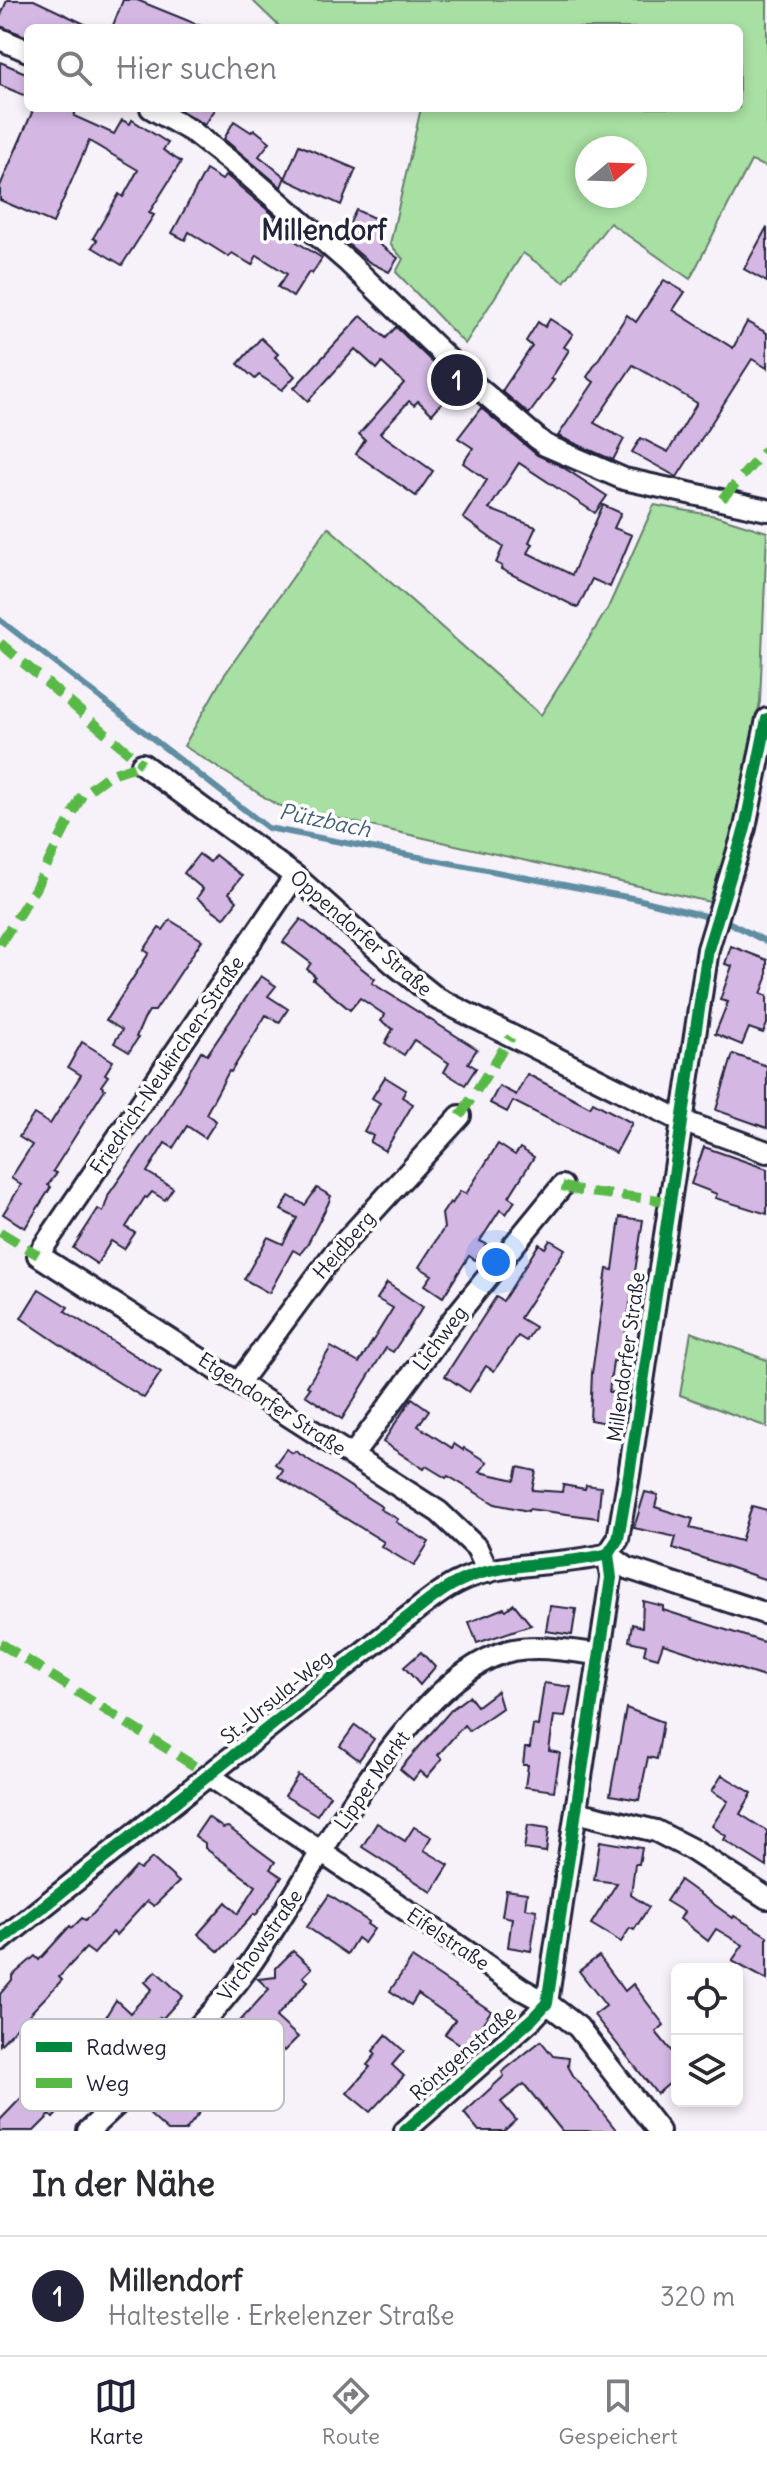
<!DOCTYPE html>
<html lang="de">
<head>
<meta charset="utf-8">
<style>
	body { margin:0; font-family:Delius,sans-serif; background:#f2f2f3; color:#2b2b33 }
	.controls { position:absolute; right:24px; bottom:24px; display:grid; overflow:hidden; border-radius:12px; box-shadow:0 4px 12px #0003 }
	.controls button { width:72px; height:72px; display:grid; place-items:center; padding:0; border:0; border-bottom:2px solid #e1e1e2; background:#fff; color:#2b2b33; font:40px sans-serif }
	.compass { position:absolute; left:575px; top:136px; width:72px; height:72px; border-radius:50%; background:#fff; box-shadow:0 4px 12px #0003; rotate:71deg }
	.you { position:absolute; left:496px; top:1262px; width:28px; height:28px; margin:-20px; border:6px solid #fff; border-radius:50%; background:#1a73e8; box-shadow:0 0 0 12px #1a73e833 }
	.badge { display:grid; place-items:center; width:52px; height:52px; border-radius:50%; background:#22223b; color:#fff; font-size:26px; font-weight:700 }
	.pin { position:absolute; translate:-50% -50%; border:4px solid #fff; box-shadow:0 2px 8px #0006 }
	.list { margin:0; padding:0; list-style:none }
	h2 { display:flex; justify-content:space-between; align-items:center; height:104px; margin:0; padding:0 32px; font-size:34px }
	h2 small { font-size:26px; font-weight:400; color:#7c7c81 }
	.list li { display:grid; grid-template-columns:52px 1fr auto; gap:24px; align-items:center; box-sizing:border-box; height:120px; padding:0 32px; border-top:2px solid #e1e1e2 }
	.list b { display:block; font-size:30px; white-space:nowrap }
	.list p { margin:0; font-size:26px; white-space:nowrap; color:#7c7c81 }
	.list em { font-size:26px; font-style:normal; color:#7c7c81 }
	.icon { flex:none; width:44px; height:44px; fill:none; stroke:currentColor; stroke-width:2; stroke-linecap:round; stroke-linejoin:round }
	.map { position:relative; flex:none; width:767px; height:2131px; overflow:hidden }
	.search { position:absolute; background:#fff; box-shadow:0 4px 12px #0003; left:24px; right:24px; top:24px; height:88px; display:flex; align-items:center; gap:20px; box-sizing:border-box; padding:0 28px; border-radius:12px; color:#7c7c81; font-size:30px }
	.sheet { height:224px; background:#fff }
	nav { display:flex; justify-content:space-around; align-items:center; box-sizing:border-box; height:112px; border-top:2px solid #e1e1e2; background:#fff; font-size:22px; color:#7c7c81 }
	nav a { display:grid; justify-items:center; gap:4px }
	nav .on { color:#22223b }
	.map>svg:first-child { display:block }
</style>
</head>
<body>
<div class="map">
<svg width="767" height="2131" viewBox="0 0 767 2131">
	<rect width="100%" height="100%" fill="#f7f1fa"/>
	<filter id="ink" filterUnits="userSpaceOnUse"><feTurbulence type="fractalNoise" baseFrequency=".0125" numOctaves="2"/><feDisplacementMap in="SourceGraphic" scale="16" xChannelSelector="R" yChannelSelector="G"/><feConvolveMatrix kernelMatrix="1 2 1 2 8 2 1 2 1" color-interpolation-filters="sRGB"/></filter>
	<g filter="url(#ink)">
		<g fill="#a8dfa2" stroke="#65806e" stroke-width="2" fill-rule="evenodd">
			<path d="M252,0H767V167L751,161L690,279L610,223L564,282L523,253L465,344L396,272L403,259L390,244L421,108H739V28H281ZM635,148V196H587V148Z"/>
			<path d="M654,505L716,516L767,532L760,702L732,835L710,902L277,805L184,746L223,677L328,527L541,715L608,608Z"/>
			<path d="M691,1332L767,1360V1427L680,1395Z"/>
		</g>
		<g fill="none" stroke-linecap="round" stroke-linejoin="round">
			<g stroke="#5f8da2" stroke-width="6">
				<path d="M0,620L268,828L637,899L705,916"/>
				<path d="M728,922L767,942"/>
			</g>
		</g>
		<g fill="#d5b7e4" stroke="#22223b" stroke-width="2">
			<path d="M7,0H34L93,28H28V37L0,26V18Z"/>
			<path d="M123,0H137L206,28H112Z"/>
			<path d="M0,62L28,74V97L0,85Z"/>
			<path d="M34,108H77L74,116L114,134L122,120L130,124L132,120L168,143L163,150L181,162L149,213L154,215L122,265L92,247L97,240L93,238L119,194L123,197L138,170L89,141L53,223L0,200V186Z"/>
			<path d="M177,108H216L205,125Z"/>
			<path d="M234,121L251,132L254,129L270,142L259,156L285,177L281,187L224,139Z"/>
			<path d="M299,145L356,169L341,205L285,179Z"/>
			<path d="M206,170L222,180L226,175L276,217L270,225L322,258L312,274L309,272L293,297L278,287L287,274L257,255L252,265L232,253L229,257L189,232L185,240L172,233Z"/>
			<path d="M356,210L383,222L376,242L398,258L389,272L369,262L342,239Z"/>
			<path d="M767,227V282L744,269Z"/>
			<path d="M664,280L685,292L673,310L733,348L747,322L767,333V368L752,359L677,477L632,452L641,438L668,452L697,403L633,365L594,423L624,439L613,460L558,436L594,382L587,377L627,315L636,322Z"/>
			<path d="M361,316L386,338L396,327L457,386L432,414L418,401L414,405L409,401L380,433L433,471L416,496L356,454L365,440L359,434L404,383L382,363L377,369L355,349L308,401L294,388Z"/>
			<path d="M550,319L573,334L564,347L569,350L551,379L554,380L529,414L502,391L532,346L526,341L538,322L545,327Z"/>
			<path d="M261,338L278,354L275,357L295,376L282,390L259,375L255,379L238,364Z"/>
			<path d="M481,408L537,455L561,466L607,496L595,513L519,463L489,509L536,527L529,542L533,544L528,553L572,575L603,505L621,513L614,528L632,535L610,587L592,579L578,608L501,569L502,566L496,563L503,547L463,518L487,480L463,463L473,448L458,438Z"/>
			<path d="M199,854L210,862L215,855L242,876L229,893L237,901L224,918L197,898L203,889L184,873Z"/>
			<path d="M301,919L375,979L372,983L477,1049L468,1063L476,1068L465,1085L444,1072L449,1063L414,1040L404,1055L385,1043L393,1029L381,1021L385,1015L360,998L350,1010L313,979L315,976L307,969L311,963L283,942Z"/>
			<path d="M170,920L202,940L155,1011H149L144,1019L136,1037L138,1038L129,1052L114,1043L122,1030L106,1020L149,953L144,950L159,928L163,930Z"/>
			<path d="M731,946L767,960V978L761,994L767,996V1024L763,1033L749,1028L742,1045L715,1034L728,1002L720,1000L732,966L725,964Z"/>
			<path d="M261,976L276,986L268,996L288,1009L279,1023L266,1015L231,1072L229,1071L206,1114L216,1121L205,1138L187,1126L173,1148L165,1143L147,1172L173,1188L165,1200L152,1192L147,1198L145,1197L126,1227L135,1233L124,1249L111,1241L97,1264L73,1248L98,1209L103,1212L109,1194L164,1115L201,1051L207,1055Z"/>
			<path d="M82,1042L113,1061L105,1074L108,1076L101,1086L105,1089L53,1171L57,1173L48,1185L51,1187L25,1228L3,1214L21,1185L11,1178L32,1145L19,1137L34,1114L50,1124L81,1075L68,1067Z"/>
			<path d="M733,1054L767,1066V1128L716,1110Z"/>
			<path d="M527,1074L590,1107L593,1102L632,1123L616,1153L513,1101L507,1112L490,1103L499,1086L516,1095Z"/>
			<path d="M385,1077L406,1090L402,1097L413,1104L385,1151L370,1142L373,1136L364,1131L380,1103L372,1098Z"/>
			<path d="M498,1144L515,1155L520,1148L534,1157L509,1197L515,1201L506,1214L500,1210L480,1241L486,1244L480,1254L475,1260L469,1256L443,1297L425,1285L432,1275L419,1267L444,1228L442,1214L450,1202L452,1204L460,1191L466,1194Z"/>
			<path d="M704,1147L767,1169V1214L715,1198L717,1194L691,1184Z"/>
			<path d="M317,1188L331,1196L328,1204L307,1245L300,1254L293,1250L269,1293L244,1279L268,1237L283,1244L297,1218L281,1210L289,1196L305,1205Z"/>
			<path d="M620,1217L643,1220L621,1362L613,1361L609,1392L615,1393L612,1424L590,1420L592,1373L607,1269L613,1270Z"/>
			<path d="M550,1240L565,1249L520,1318L535,1327L526,1341L518,1336L494,1371L486,1366L469,1392L445,1376L496,1297L503,1301L539,1244L545,1248Z"/>
			<path d="M387,1283L423,1307L393,1352L386,1348L342,1419L305,1395L310,1388L307,1386L331,1347L359,1363L393,1308L377,1299Z"/>
			<path d="M39,1289L68,1307L65,1311L161,1372L144,1398L95,1368L21,1318Z"/>
			<path d="M412,1398L429,1410L418,1426L452,1448L454,1444L463,1450L464,1448L487,1462L480,1472L515,1480L518,1467L536,1471L532,1490L562,1492L563,1485L585,1489L586,1485L601,1487L598,1518L529,1509L528,1511L495,1504L448,1476L446,1478L426,1466L424,1469L383,1442Z"/>
			<path d="M286,1449L293,1453L295,1451L382,1507L380,1509L398,1519L396,1522L429,1542L414,1566L381,1546L384,1542L278,1477L283,1470L275,1464Z"/>
			<path d="M645,1492L658,1495L655,1507L693,1519L690,1528L741,1541L752,1506L767,1510V1580L673,1548L676,1537L634,1528Z"/>
			<path d="M643,1601L663,1606V1610L767,1643V1678L663,1644L658,1658L644,1654L646,1645L629,1641L632,1624L642,1627Z"/>
			<path d="M514,1604L531,1625L477,1643L469,1622L504,1608L506,1610Z"/>
			<path d="M550,1606L576,1609L572,1635L546,1631Z"/>
			<path d="M421,1652L435,1667L420,1685L404,1667Z"/>
			<path d="M544,1683L571,1687L565,1717L554,1716L549,1751L560,1753L554,1791L525,1787L528,1765H523L525,1748H530L533,1725L538,1726Z"/>
			<path d="M497,1691L502,1708L469,1731L464,1725L438,1755L442,1759L427,1777L420,1771L413,1780L400,1769L452,1709L469,1696L477,1706Z"/>
			<path d="M626,1708L663,1722L657,1759L648,1757L639,1800L610,1795Z"/>
			<path d="M355,1725L374,1739L359,1760L340,1746Z"/>
			<path d="M298,1775L330,1795L317,1815L285,1796Z"/>
			<path d="M722,1775L752,1793L740,1814L767,1831V1867L724,1840L726,1836L712,1826L728,1801L712,1791Z"/>
			<path d="M208,1817L223,1828L228,1827L275,1862L270,1869L282,1877L256,1915L254,1914L219,1952L198,1934L226,1902L238,1914L256,1886L205,1848V1843L195,1836Z"/>
			<path d="M377,1823L405,1841L414,1827L432,1837L424,1850L449,1865L432,1892L362,1847Z"/>
			<path d="M528,1825L549,1828L546,1852L524,1849Z"/>
			<path d="M600,1841L642,1848L639,1864H635L631,1895L649,1907L634,1930L630,1928L621,1942L591,1924L617,1883L594,1880Z"/>
			<path d="M152,1858L179,1882L154,1906L147,1901L116,1935L113,1932L94,1954L86,1948L59,1977L62,1980L0,2045V1994L12,1980V1976L35,1956L39,1960L70,1926L72,1928L82,1918L85,1920L93,1914L136,1867L140,1870Z"/>
			<path d="M680,1880L733,1918L734,1916L767,1936V1980L732,1961L743,1945L716,1929L708,1941L680,1919L684,1912L666,1901Z"/>
			<path d="M506,1890L527,1893L525,1908L537,1910L531,1951L508,1947L512,1918L502,1916Z"/>
			<path d="M329,1895L369,1922L367,1924L374,1929L364,1943L357,1938L347,1954L307,1927Z"/>
			<path d="M293,1951L312,1968L303,1977L308,1981L276,2017L298,2037L284,2051L274,2042L263,2054L254,2047L249,2053L246,2050L219,2079L223,2083L185,2131H168L150,2115L168,2094L171,2097L269,1989L258,1979L276,1977V1968Z"/>
			<path d="M599,1956L625,1991L633,1984L664,2025L656,2032L677,2058V2077L657,2094L594,2015L606,2006L579,1971Z"/>
			<path d="M412,1958L491,2011L466,2048L445,2034L455,2020L418,1994L411,2005L390,1991Z"/>
			<path d="M156,1971L183,1996L162,2019L160,2017L154,2023L111,2070L114,2072L100,2089L92,2081L81,2094L78,2091L53,2118L50,2115L34,2131H0V2120L51,2067L64,2079L105,2032L99,2027L116,2000L130,2013L152,1989L145,1982Z"/>
			<path d="M386,2035L404,2051L392,2065L404,2076L370,2112L347,2093L370,2067L367,2065L376,2054L373,2051Z"/>
			<path d="M541,2041L553,2056L569,2058L568,2066L574,2077L617,2131H562L524,2084L501,2102L516,2120L504,2131H479L464,2113L504,2076L502,2072Z"/>
		</g>
		<g fill="none" stroke-linecap="round" stroke-linejoin="round">
			<defs>
				<g id="street">
					<path d="M0,39L28,51"/>
					<path d="M151,108L193,132L249,176L348,262L477,387L545,445L624,479L767,510"/>
					<path d="M142,764L295,876L394,964L438,999L682,1121L767,1152"/>
					<path d="M295,876L38,1255L439,1512L477,1548L488,1572"/>
					<path d="M239,1382L332,1256L460,1116"/>
					<path d="M352,1456L455,1317L562,1186"/>
					<path d="M608,1554L627,1568L767,1614"/>
					<path d="M210,1776L523,1990L547,2003L578,2027L659,2131"/>
					<path d="M576,1812L656,1831L691,1849L767,1898"/>
					<path d="M0,1941L400,1623C418,1610 436,1593 456,1583C499,1560 560,1567 608,1554"/>
					<path d="M88,2131C143,2079 205,2029 249,1966C309,1883 409,1672 513,1650C541,1645 570,1651 598,1654"/>
					<path d="M405,2131L533,2018L547,2003L611,1578L608,1554L618,1539L629,1475L708,949L745,828L767,719"/>
				</g>
			</defs>
			<use href="#street" stroke="#22223b" stroke-width="26"/>
			<use href="#street" stroke="#fff" stroke-width="20"/>
			<g stroke="#58b947" stroke-width="10" stroke-dasharray="20 10" stroke-linecap="butt">
				<path d="M722,499L767,448"/>
				<path d="M0,643L142,764"/>
				<path d="M0,944L35,889L82,795L109,775L142,764"/>
				<path d="M460,1116L511,1037"/>
				<path d="M562,1186L580,1191L669,1201"/>
				<path d="M0,1232L38,1255"/>
				<path d="M0,1643L210,1776"/>
			</g>
			<defs>
				<g id="cycleway">
					<path d="M0,1941L400,1623C418,1610 436,1593 456,1583C499,1560 560,1567 608,1554"/>
					<path d="M405,2131L533,2018L547,2003L611,1578L608,1554L618,1539L629,1475L708,949L745,828L767,719"/>
				</g>
			</defs>
			<use href="#cycleway" stroke="#fff" stroke-width="17"/>
			<use href="#cycleway" stroke="#00873e" stroke-width="12"/>
		</g>
	</g>
	<g text-anchor="middle" stroke-width="7" stroke-linejoin="round" paint-order="stroke">
		<g font-size="20" fill="#22223b" stroke="#fff">
			<text transform="translate(361 933) rotate(41)" y="7">Oppendorfer Straße</text>
			<text transform="translate(167 1065) rotate(-56)" y="7">Friedrich-Neukirchen-Straße</text>
			<text transform="translate(344 1245) rotate(-49)" y="7">Heidberg</text>
			<text transform="translate(440 1338) rotate(-53)" y="7">Lichweg</text>
			<text transform="translate(626 1357) rotate(-82)" y="7">Millendorfer Straße</text>
			<text transform="translate(272 1404) rotate(33)" y="7">Etgendorfer Straße</text>
			<text transform="translate(276 1697) rotate(-39)" y="7">St.-Ursula-Weg</text>
			<text transform="translate(372 1780) rotate(-55)" y="7">Lipper Markt</text>
			<text transform="translate(448 1939) rotate(34)" y="7">Eifelstraße</text>
			<text transform="translate(260 1945) rotate(-55)" y="7">Virchowstraße</text>
			<text transform="translate(463 2053) rotate(-41)" y="7">Röntgenstraße</text>
		</g>
		<g font-size="22" font-style="italic" fill="#456177" stroke="#fff">
			<text transform="translate(325 820) rotate(12)" y="8">Pützbach</text>
		</g>
		<g font-size="28" font-weight="bold" fill="#22223b" stroke="#fff">
			<text x="324" y="240">Millendorf</text>
		</g>
	</g>
	<rect x="20" y="2019" width="264" height="92" rx="12" fill="#fff" stroke="#bdbdc4" stroke-width="2"/>
	<rect x="36" y="2042" width="36" height="10" fill="#00873e"/>
	<rect x="36" y="2078" width="36" height="10" fill="#58b947"/>
	<g font-size="22" fill="#22223b">
		<text x="86" y="2055">Radweg</text>
		<text x="86" y="2091">Weg</text>
	</g>
</svg>
<div class="controls">
<button><svg class="icon" aria-label="locate" viewBox="0 0 24 24"><circle cx="12" cy="12" r="6"/><path d="M12 2v4M12 18v4M2 12h4M18 12h4"/></svg></button>
<button><svg class="icon" aria-label="layers" viewBox="0 0 24 24"><path d="M12 4l9 5-9 5-9-5zM3 14l9 5 9-5"/></svg></button>
</div>
<svg class="compass" viewBox="-18 -18 36 36"><path d="M0-13l5 13h-10z" fill="#e53935"/><path d="M0 13l5-13h-10z" fill="#7c7c81"/></svg>
<div class="you"></div>
<div class="pin badge" style="left:457px;top:380px">1</div>
<div class="search"><svg class="icon" aria-label="search" viewBox="0 0 24 24"><circle cx="10" cy="10" r="6"/><path d="M15 15l6 6"/></svg>Hier suchen</div>
</div>
<section class="sheet">
<h2>In der Nähe<small></small></h2>
<ul class="list">
<li><span class="badge">1</span><div><b>Millendorf</b><p>Haltestelle · Erkelenzer Straße</p></div><em>320 m</em></li>
</ul>
</section>
<nav>
<a class="on"><svg class="icon" aria-label="map" viewBox="0 0 24 24"><path d="M3 6l6-2 6 2 6-2v14l-6 2-6-2-6 2zM9 4v14M15 6v14"/></svg>Karte</a>
<a><svg class="icon" aria-label="directions" viewBox="0 0 24 24"><path d="M12 3l9 9-9 9-9-9zM9 14v-3h6M13 9l2 2-2 2"/></svg>Route</a>
<a><svg class="icon" aria-label="saved" viewBox="0 0 24 24"><path d="M7 4h10v16l-5-4-5 4z"/></svg>Gespeichert</a>
</nav>
</body>
</html>
